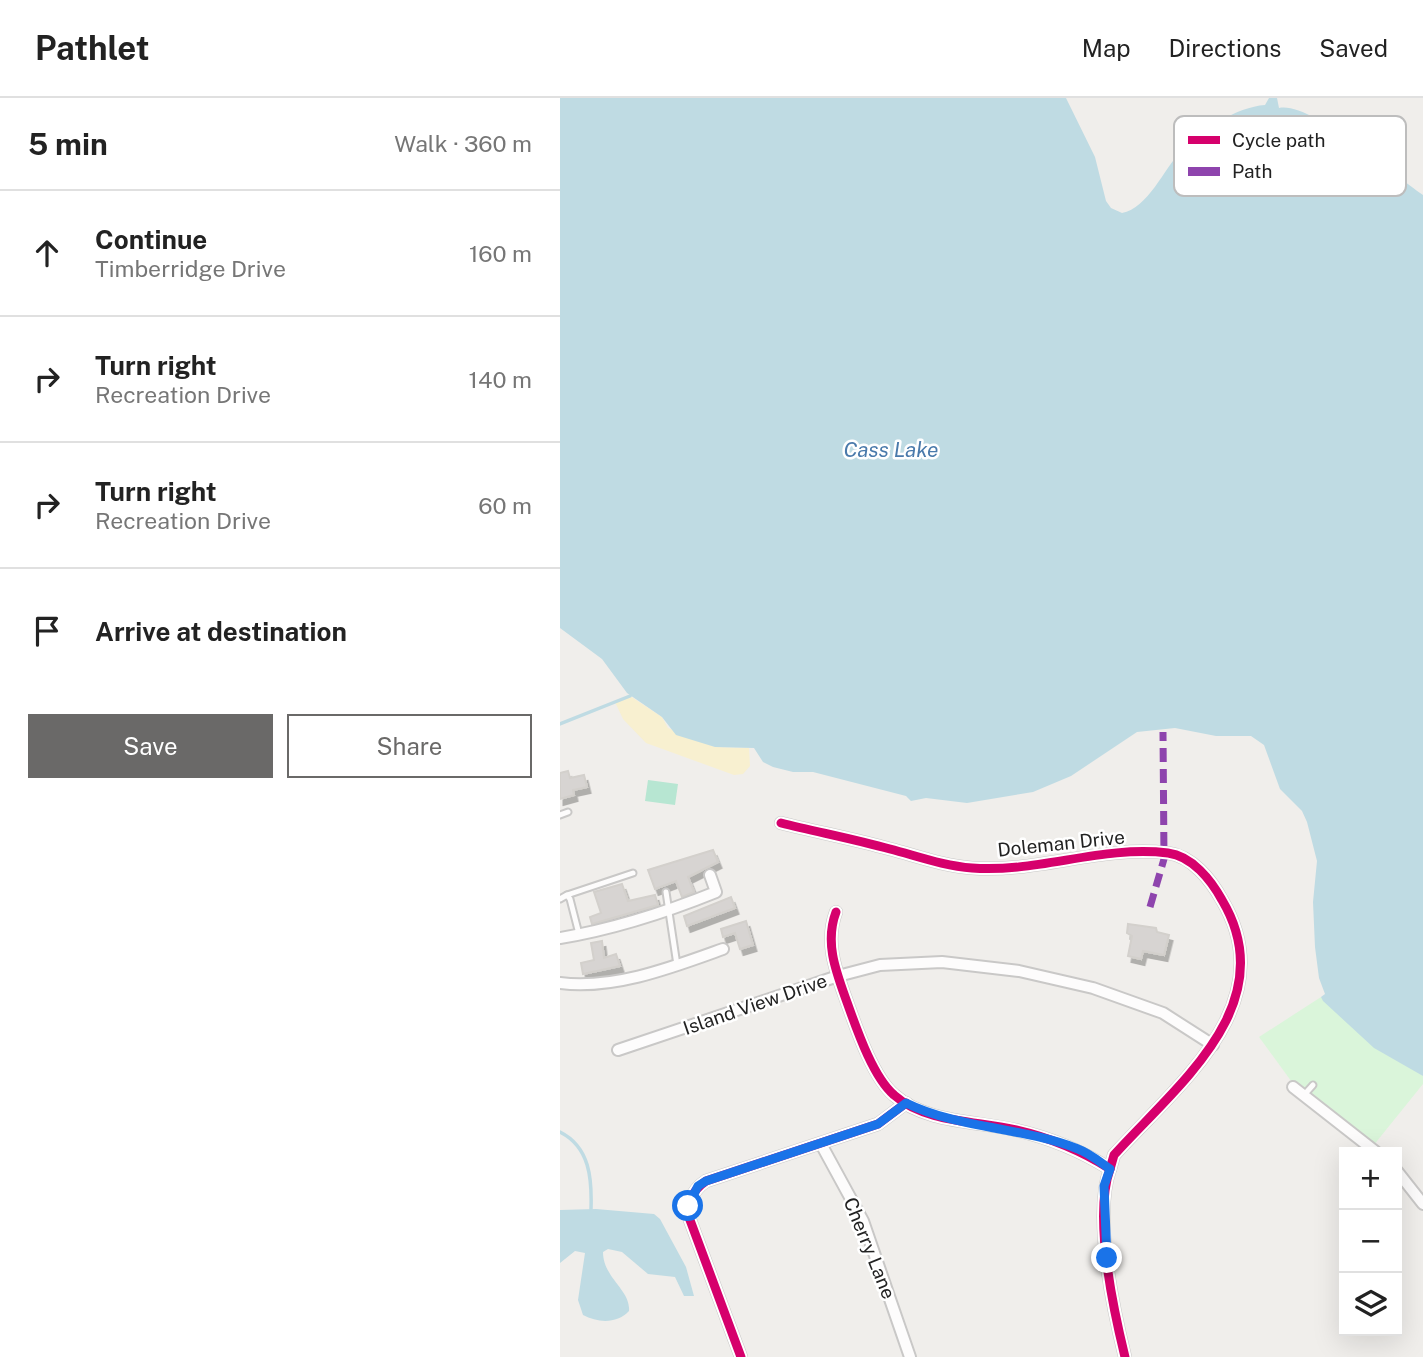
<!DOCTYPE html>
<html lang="en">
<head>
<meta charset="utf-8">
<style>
	body { margin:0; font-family:"Public Sans",sans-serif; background:#f6f6f6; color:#222 }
	.controls { position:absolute; right:21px; bottom:21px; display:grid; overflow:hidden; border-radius:0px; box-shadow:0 7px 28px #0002 }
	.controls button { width:63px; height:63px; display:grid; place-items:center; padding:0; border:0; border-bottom:2px solid #e0e0e0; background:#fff; color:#222; font:35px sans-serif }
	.stop { position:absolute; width:21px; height:21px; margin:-16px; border:5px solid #1a73e8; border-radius:50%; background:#fff }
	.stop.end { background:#1a73e8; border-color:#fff; box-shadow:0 2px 7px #0008 }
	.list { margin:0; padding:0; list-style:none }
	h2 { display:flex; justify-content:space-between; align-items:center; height:91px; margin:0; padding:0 28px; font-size:30px }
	h2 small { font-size:23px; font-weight:400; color:#767676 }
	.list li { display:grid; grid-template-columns:46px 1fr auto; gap:21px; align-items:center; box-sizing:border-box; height:126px; padding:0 28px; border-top:2px solid #e0e0e0 }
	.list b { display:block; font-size:26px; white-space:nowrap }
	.list p { margin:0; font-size:23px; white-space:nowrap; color:#767676 }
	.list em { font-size:23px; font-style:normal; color:#767676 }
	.actions { display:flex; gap:14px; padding:21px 28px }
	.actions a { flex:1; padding:16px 0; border:2px solid #6a6968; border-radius:0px; text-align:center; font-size:24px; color:#6a6968 }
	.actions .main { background:#6a6968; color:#fff }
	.icon { flex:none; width:38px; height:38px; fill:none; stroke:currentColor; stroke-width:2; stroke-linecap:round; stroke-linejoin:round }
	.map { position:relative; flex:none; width:863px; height:1259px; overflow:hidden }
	header { display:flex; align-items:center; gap:42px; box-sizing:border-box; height:98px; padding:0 35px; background:#fff; border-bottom:2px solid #e0e0e0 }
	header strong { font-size:33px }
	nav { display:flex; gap:38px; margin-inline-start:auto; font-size:24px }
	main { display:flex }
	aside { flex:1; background:#fff }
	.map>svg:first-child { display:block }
</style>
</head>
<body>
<header>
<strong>Pathlet</strong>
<nav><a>Map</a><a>Directions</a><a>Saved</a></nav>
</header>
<main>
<aside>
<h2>5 min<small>Walk · 360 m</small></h2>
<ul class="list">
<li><svg class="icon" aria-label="ahead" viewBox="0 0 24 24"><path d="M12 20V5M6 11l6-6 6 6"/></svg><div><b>Continue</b><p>Timberridge Drive</p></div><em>160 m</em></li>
<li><svg class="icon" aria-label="right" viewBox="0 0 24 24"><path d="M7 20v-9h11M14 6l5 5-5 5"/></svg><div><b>Turn right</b><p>Recreation Drive</p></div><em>140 m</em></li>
<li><svg class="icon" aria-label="right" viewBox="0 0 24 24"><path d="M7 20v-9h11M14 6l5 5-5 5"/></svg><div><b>Turn right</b><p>Recreation Drive</p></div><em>60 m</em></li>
<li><svg class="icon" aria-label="arrive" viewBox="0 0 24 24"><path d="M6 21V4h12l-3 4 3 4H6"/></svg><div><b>Arrive at destination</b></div></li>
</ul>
<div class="actions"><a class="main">Save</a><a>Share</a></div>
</aside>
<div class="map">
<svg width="863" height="1259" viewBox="0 0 863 1259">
	<defs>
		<filter id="shadow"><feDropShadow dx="3.5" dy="6" stdDeviation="0" flood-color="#0004"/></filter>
	</defs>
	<rect width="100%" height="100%" fill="#f0eeeb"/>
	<path fill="#f8f0d0" d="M70,598L102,619L108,630L155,649L189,650L190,668L183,676L174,677L86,645L63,621L55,604Z"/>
	<path fill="#daf5da" d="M761,899L863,978V986L813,1048L734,987L699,939Z"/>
	<path fill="#b7e6d2" d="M88,682L118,686L115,707L85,703Z"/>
	<g fill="#bfdbe3">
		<path d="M0,0H506L535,59L546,103L551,110L562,115C588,110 604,71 621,53C640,32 677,9 705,7L709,0H717L719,10C751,3 835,78 863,97V978L814,950L763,903L761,899L765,896L759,880L755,849L753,804L757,763L747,724L742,713L720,691L704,647L691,638H656L615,630L577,634L511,678L473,694L407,705L366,700L351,703L346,698L253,674H233L213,669L203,664L194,650L155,649L116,637L102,619L67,595L42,561L0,530Z"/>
		<path d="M36,1111L94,1116L100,1121L126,1169L134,1198H124L115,1179L88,1176L62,1154L48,1151L43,1154C43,1180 71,1192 69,1213C57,1226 38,1225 23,1217L18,1202L25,1155L15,1153L0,1165V1112Z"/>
	</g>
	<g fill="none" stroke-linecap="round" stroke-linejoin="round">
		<g stroke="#bfdbe3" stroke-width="3.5">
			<path d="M0,626L70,598"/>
			<path d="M0,1034C30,1049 32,1081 31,1111"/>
		</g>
	</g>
	<g fill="#d7d4d2" stroke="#d3d0cc" stroke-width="2" filter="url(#shadow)">
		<path d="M8,673L10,680L24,677L27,689L13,692L14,697L0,701V675Z"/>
		<path d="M153,752L158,764L128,779L134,794L122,799L116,783L95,791L88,772Z"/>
		<path d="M62,786L68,803L95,797L98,807L32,826L30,819L41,815L34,794Z"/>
		<path d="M171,799L175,810L127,828L124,818Z"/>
		<path d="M186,823L193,847L180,851L175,835L163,839L161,831Z"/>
		<path d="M568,826L596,830L597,834L609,837L604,857L583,853L581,861L568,858L572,838L567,835Z"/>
		<path d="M42,843L44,860L56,856L60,868L23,876L21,865L34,862L31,845Z"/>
	</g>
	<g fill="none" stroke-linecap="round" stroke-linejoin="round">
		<defs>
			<g id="lane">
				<path d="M0,717L8,714"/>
				<path d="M106,794L117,867"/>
				<path d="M7,797L73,775"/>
				<path d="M0,801L7,797L10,801L19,836"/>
				<path d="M744,997L753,987"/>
			</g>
			<g id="street">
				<path d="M221,725C257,734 294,741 330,751C357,758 384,768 412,770C478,775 542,747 608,755C632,758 651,782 662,802C724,906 617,987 554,1057L550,1071"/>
				<path d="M276,814C264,846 277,876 288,907C297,932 313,979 334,997C365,1025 418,1023 456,1032C491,1040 520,1052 550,1071C533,1119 553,1210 565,1259"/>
				<path d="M0,840C55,831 104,815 156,794L150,777"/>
				<path d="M0,885C54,892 113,869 163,851"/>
				<path d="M58,952L278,878L320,867L382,864L459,873L533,890L603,915L653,947"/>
				<path d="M733,989L816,1054"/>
				<path d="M261,1046L303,1123L350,1259"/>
				<path d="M837,1073L863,1106"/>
				<path d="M181,1259L130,1122C128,1105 131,1093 146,1083L318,1026L346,1005"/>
			</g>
		</defs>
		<use href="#lane" stroke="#c9c8c7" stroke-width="9"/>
		<use href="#street" stroke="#c9c8c7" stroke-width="14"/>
		<use href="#lane" stroke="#fdfcfc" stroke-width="5"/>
		<use href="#street" stroke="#fdfcfc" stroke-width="10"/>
		<path stroke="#8e44ad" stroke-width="7" stroke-dasharray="14 7" stroke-linecap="butt" d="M590,809L604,761L603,634"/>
		<defs>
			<g id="cycleway">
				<path d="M221,725C257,734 294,741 330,751C357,758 384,768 412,770C478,775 542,747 608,755C632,758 651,782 662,802C724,906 617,987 554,1057L550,1071"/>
				<path d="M276,814C264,846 277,876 288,907C297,932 313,979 334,997C365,1025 418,1023 456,1032C491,1040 520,1052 550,1071C533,1119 553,1210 565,1259"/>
				<path d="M181,1259L130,1122C128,1105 131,1093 146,1083L318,1026L346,1005"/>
			</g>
		</defs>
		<use href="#cycleway" stroke="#fff" stroke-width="13"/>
		<use href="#cycleway" stroke="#d6006c" stroke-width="9"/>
	</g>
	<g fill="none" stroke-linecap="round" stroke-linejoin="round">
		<path stroke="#1a73e8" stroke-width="9" d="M128,1108L138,1088L146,1083L318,1026L346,1005C399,1031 463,1029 518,1051C529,1055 540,1064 550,1071L544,1088L547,1160"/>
	</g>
	<g text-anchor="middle" stroke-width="5" stroke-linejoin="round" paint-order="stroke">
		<g font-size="19" fill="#222" stroke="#fff">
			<text transform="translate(501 745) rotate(-6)" y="7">Doleman Drive</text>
			<text transform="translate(195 906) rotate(-19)" y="7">Island View Drive</text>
			<text transform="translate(310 1150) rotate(68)" y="7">Cherry Lane</text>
		</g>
		<g font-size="21" font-style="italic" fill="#4a7aab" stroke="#fff">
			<text x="331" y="359">Cass Lake</text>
		</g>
	</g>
	<rect x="614" y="18" width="232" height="80" rx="10" fill="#fff" stroke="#bdbdbd" stroke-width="2"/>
	<rect x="628" y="38" width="32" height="8" fill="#d6006c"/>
	<rect x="628" y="69" width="32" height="9" fill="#8e44ad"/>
	<g font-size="19" fill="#222">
		<text x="672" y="49">Cycle path</text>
		<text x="672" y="80">Path</text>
	</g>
</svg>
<div class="controls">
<button>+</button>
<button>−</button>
<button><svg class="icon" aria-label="layers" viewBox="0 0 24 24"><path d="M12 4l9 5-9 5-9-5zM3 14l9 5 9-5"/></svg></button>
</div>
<div class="stop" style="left:128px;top:1108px"></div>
<div class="stop end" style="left:547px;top:1160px"></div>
</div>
</main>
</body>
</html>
